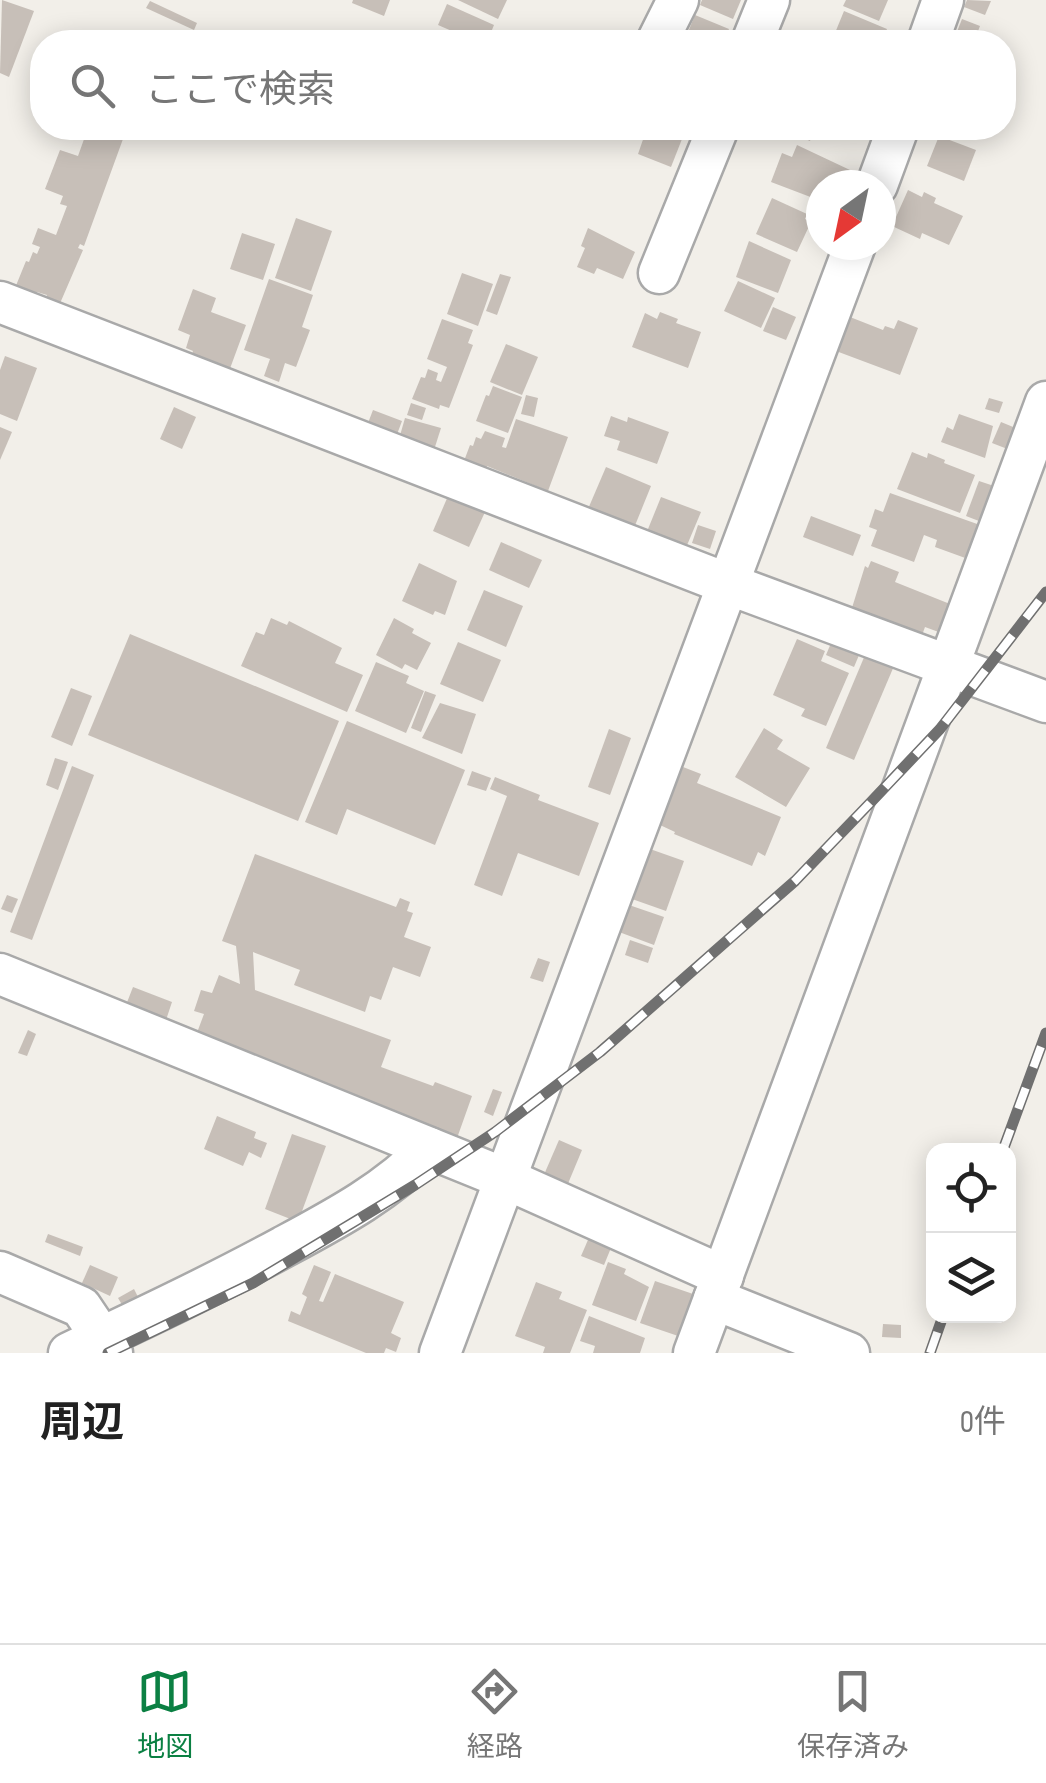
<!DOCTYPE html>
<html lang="ja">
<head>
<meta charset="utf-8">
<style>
	body { margin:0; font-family:"Sofia Sans Condensed","Noto Sans JP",sans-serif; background:#f6f6f6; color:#222 }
	.controls { position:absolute; right:30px; bottom:30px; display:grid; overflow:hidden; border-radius:20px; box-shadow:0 5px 25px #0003 }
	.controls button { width:90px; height:90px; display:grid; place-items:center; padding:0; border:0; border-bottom:2px solid #e0e0e0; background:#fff; color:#222; font:50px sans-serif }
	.compass { position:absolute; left:806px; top:170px; width:90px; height:90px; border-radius:50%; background:#fff; box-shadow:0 5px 25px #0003; rotate:213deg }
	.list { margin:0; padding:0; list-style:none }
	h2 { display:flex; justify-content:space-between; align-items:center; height:130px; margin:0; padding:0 40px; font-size:42px }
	h2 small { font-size:32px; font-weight:400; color:#767676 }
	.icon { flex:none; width:55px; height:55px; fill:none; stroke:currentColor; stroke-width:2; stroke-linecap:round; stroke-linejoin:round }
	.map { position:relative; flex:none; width:1046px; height:1353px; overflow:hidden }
	.search { position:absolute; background:#fff; box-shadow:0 5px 25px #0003; left:30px; right:30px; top:30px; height:110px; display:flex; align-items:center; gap:25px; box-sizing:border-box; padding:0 35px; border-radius:40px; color:#767676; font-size:38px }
	.sheet { height:290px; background:#fff }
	nav { display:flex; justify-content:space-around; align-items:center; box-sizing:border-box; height:140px; border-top:2px solid #e0e0e0; background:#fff; font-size:28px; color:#767676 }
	nav a { display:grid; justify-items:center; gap:5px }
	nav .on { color:#0b8043 }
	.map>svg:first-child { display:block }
</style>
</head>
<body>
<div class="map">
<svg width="1046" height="1353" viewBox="0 0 1046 1353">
	<rect width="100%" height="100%" fill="#f2efe9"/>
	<g fill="#c7bfb8">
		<path d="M2,0L34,11L9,77L0,73Z"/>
		<path d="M353,0H390L384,16L352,3Z"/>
		<path d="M458,0H507L498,19Z"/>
		<path d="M702,0H741L733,19L700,5Z"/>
		<path d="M846,0H888L879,21L843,6Z"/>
		<path d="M967,0L991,1L985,15L964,7Z"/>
		<path d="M150,1L197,23L194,30L146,8Z"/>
		<path d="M447,4L494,25L487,42H477L438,25Z"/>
		<path d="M844,11L887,29L883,39L892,42H860L835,33Z"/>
		<path d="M695,15L729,29L723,42H684Z"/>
		<path d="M962,19L980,26L974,42H953Z"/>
		<path d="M88,128H127L84,246L80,244L78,248L83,250L58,308L44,303L47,295L37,292L35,296L15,288L26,261L29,262L33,252L37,254L40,247L32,244L38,228L56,235L67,206L60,204L63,196L45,189L60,150L78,156Z"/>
		<path d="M647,128L682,139L671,167L638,154Z"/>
		<path d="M794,128H824L819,138L812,135L810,141L791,133Z"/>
		<path d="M939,136L976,150L964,181L927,166Z"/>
		<path d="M797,145L850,170L844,185H821V201L771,182L782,153L792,157Z"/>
		<path d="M908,190L922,197L924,192L936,198L934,203L963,216L949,245L922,233L920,239L892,226Z"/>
		<path d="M772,198L807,214L805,219L811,222L797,252L756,234Z"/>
		<path d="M296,218L332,231L311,291L275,278Z"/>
		<path d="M588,228L635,252L623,279L597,268L594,274L577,267L585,248L581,246Z"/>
		<path d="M242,233L275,244L263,280L230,269Z"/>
		<path d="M749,241L791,260L778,293L736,277Z"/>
		<path d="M462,273L493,284L478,326L447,314Z"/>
		<path d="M500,274L511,277L497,315L486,311Z"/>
		<path d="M269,279L313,295L302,327L310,330L296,367L285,363L279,382L264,376L270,359L244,350Z"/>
		<path d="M738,281L775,298L761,328L724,311Z"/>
		<path d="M193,289L216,298L211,312L246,325L228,374L190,360L193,351L186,348L190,335L178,330Z"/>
		<path d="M773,307L796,317L786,340L763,331Z"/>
		<path d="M660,312L678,319L676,323L701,332L688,368L632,347L645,313L657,319Z"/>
		<path d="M850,317L883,330L885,326L894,329L898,320L918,328L900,375L836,351Z"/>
		<path d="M442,319L473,330L468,343L473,345L449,408L440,405L439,409L412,399L421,377L425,378L428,369L438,373L436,380L441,382L447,367L427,359Z"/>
		<path d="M506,344L538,357L522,395L490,382Z"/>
		<path d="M5,356L37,368L17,421L0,414V370Z"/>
		<path d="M493,386L522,397L508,433L476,421L486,395L489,396Z"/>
		<path d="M526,395L538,398L534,417L521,414Z"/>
		<path d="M989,398L1003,402L999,413L985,409Z"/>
		<path d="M411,403L426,408L422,420L407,415Z"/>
		<path d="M174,407L196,417L182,449L160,439Z"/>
		<path d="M373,410L402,421L396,437L374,430L375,425L368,423Z"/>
		<path d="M959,414L993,426L985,458L941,442L947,427L953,430Z"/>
		<path d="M611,416L627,422L628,417L669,432L657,464L617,450L620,441L604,436Z"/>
		<path d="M405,418L441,428L434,450L399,439Z"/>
		<path d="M516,419L568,437L548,491L487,466L486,470L464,461L470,445L473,446L476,437L481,439L485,431L505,438L502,447L506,448Z"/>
		<path d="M1001,422L1018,429L1010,450L992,443Z"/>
		<path d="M0,427L12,432L0,460Z"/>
		<path d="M912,452L927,458L928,453L945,460L944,463L975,475L960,513L897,489Z"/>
		<path d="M606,467L651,486L634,528L588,509Z"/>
		<path d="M979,481L997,487L984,523L966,516Z"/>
		<path d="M890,493L980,525L968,559L935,547L937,540L924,535L914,562L871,546L877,530L869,527L875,509L883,512Z"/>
		<path d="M448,496L485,512L469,547L433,531Z"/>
		<path d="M661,497L701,512L685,550L646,534Z"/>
		<path d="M811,516L861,535L853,556L803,537Z"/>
		<path d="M698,525L716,531L710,549L692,543Z"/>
		<path d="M501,542L542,560L529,588L489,570Z"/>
		<path d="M871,561L899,572L895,582L955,606L944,634L925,627L921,638L851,611L865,566L868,568Z"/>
		<path d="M419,563L457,581L445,615L435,611L433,615L402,601Z"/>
		<path d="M484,590L523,606L506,647L467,630Z"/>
		<path d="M271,618L287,625L289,621L342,648L335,663L363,675L347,712L241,666L256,632L264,635Z"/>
		<path d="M394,618L414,629L412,633L431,643L417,670L405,664L402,669L376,655Z"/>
		<path d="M130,634L339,721L298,821L88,735Z"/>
		<path d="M834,636L862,648L854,667L826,655Z"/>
		<path d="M797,639L825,651L821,661L849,673L826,726L801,716L805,709L773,695Z"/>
		<path d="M458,642L501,660L483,702L440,684Z"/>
		<path d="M865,655L894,666L854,760L826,748Z"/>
		<path d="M376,662L409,676L406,683L424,691L406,733L355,711Z"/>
		<path d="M71,688L92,696L72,746L51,737Z"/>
		<path d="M425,691L436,695L421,732L411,728Z"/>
		<path d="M440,703L476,714L462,754L422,738Z"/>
		<path d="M347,721L465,770L435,845L347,809L337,835L305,822Z"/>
		<path d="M764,728L783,740L777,749L810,768L786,807L735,777Z"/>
		<path d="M609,729L631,738L610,795L588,787Z"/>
		<path d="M55,758L68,762L58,790L46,785Z"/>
		<path d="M72,766L94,775L32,940L10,932Z"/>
		<path d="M683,767L701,774L697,783L781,817L765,856L758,852L752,866L674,834L675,832L660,825Z"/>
		<path d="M472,771L491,778L486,791L467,785Z"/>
		<path d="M495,777L540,795L538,800L599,823L579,876L518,853L502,896L474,885L507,796L490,789Z"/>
		<path d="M650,849L684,861L666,911L632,899Z"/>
		<path d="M255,854L396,907L400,898L410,902L407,911L413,913L404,937L431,947L420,977L393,967L381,1000L370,996L365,1012L294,985L300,970L253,952L255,990L391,1040L381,1067L433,1086L435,1082L472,1096L456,1141L397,1118L399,1112L195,1038L204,1014L194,1011L201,990L212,993L219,975L240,984L236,946L222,941Z"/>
		<path d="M7,895L18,899L12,913L1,909Z"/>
		<path d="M629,905L664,917L654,945L619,932Z"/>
		<path d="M630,940L653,948L648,963L625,955Z"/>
		<path d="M538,958L550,962L543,982L530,978Z"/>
		<path d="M133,987L172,1002L166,1020L126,1005Z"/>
		<path d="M28,1030L36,1034L27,1056L18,1053Z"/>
		<path d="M493,1089L502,1092L493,1116L484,1112Z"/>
		<path d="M217,1116L256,1132L254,1138L267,1143L261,1158L249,1152L243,1166L204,1149Z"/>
		<path d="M292,1134L326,1146L298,1222L265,1209Z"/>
		<path d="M559,1140L582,1150L567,1186L543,1177Z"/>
		<path d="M591,1233L613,1243L604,1265L581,1256Z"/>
		<path d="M48,1234L83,1247L80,1256L45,1242Z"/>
		<path d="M608,1262L626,1269L624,1274L649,1287L636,1321L592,1305Z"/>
		<path d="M90,1265L118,1277L110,1296L82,1283Z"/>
		<path d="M314,1265L331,1272L319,1301L323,1302L335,1274L404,1302L391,1333L401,1338L396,1352L386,1348L384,1353H366L288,1321L291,1311L300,1315L307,1297L302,1294Z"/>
		<path d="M655,1281L699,1296L684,1338L640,1323Z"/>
		<path d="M536,1282L562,1292L559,1299L587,1310L570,1353H543L545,1347L515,1336Z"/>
		<path d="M134,1289L139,1299L124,1308L118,1298Z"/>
		<path d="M589,1316L645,1338L640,1353H593L595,1346L580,1341Z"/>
		<path d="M883,1324L901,1325V1338L882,1337Z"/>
	</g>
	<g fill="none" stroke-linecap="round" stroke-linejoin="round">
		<defs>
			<g id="minor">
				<path d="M657,42L678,0"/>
				<path d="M752,42L769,0"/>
				<path d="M928,42L943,0"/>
				<path d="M877,185L898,128"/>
				<path d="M659,273L718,128"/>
				<path d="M0,302L728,584L1046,702"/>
				<path d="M0,974L506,1179L723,1276"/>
				<path d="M0,1272L81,1307L112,1353"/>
				<path d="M714,1299L849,1353"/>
				<path d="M69,1353C141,1319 213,1285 283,1247C335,1219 388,1191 429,1148"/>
				<path d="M440,1353L855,245"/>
				<path d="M694,1353L1046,402"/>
			</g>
		</defs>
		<use href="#minor" stroke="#a9a9a9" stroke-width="45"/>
		<use href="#minor" stroke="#fff" stroke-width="40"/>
		<defs>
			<g id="rail">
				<path d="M1003,1150L1046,1033"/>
				<path d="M108,1353L253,1283L415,1185L495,1132L600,1052L795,881L870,803L940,729L1046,592"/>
				<path d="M930,1353L943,1316"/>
			</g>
		</defs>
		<use href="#rail" stroke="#707070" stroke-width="11"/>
		<use href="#rail" stroke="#fff" stroke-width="8" stroke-dasharray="22" stroke-linecap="butt"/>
	</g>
</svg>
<div class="controls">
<button><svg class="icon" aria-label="locate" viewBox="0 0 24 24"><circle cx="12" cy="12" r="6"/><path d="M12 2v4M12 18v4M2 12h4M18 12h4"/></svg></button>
<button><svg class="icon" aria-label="layers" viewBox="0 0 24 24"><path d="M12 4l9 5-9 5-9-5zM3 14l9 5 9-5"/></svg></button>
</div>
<svg class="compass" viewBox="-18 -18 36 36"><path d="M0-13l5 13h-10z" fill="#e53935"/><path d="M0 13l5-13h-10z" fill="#767676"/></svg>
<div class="search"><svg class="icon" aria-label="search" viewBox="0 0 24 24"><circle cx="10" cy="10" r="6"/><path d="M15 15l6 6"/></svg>ここで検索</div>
</div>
<section class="sheet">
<h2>周辺<small>0件</small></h2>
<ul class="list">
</ul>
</section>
<nav>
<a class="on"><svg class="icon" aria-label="map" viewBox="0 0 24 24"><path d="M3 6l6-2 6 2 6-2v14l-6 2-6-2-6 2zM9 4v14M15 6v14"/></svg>地図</a>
<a><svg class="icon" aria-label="directions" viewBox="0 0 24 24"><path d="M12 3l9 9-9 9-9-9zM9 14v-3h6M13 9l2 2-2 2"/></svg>経路</a>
<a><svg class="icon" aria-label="saved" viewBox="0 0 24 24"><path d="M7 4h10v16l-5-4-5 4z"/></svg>保存済み</a>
</nav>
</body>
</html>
